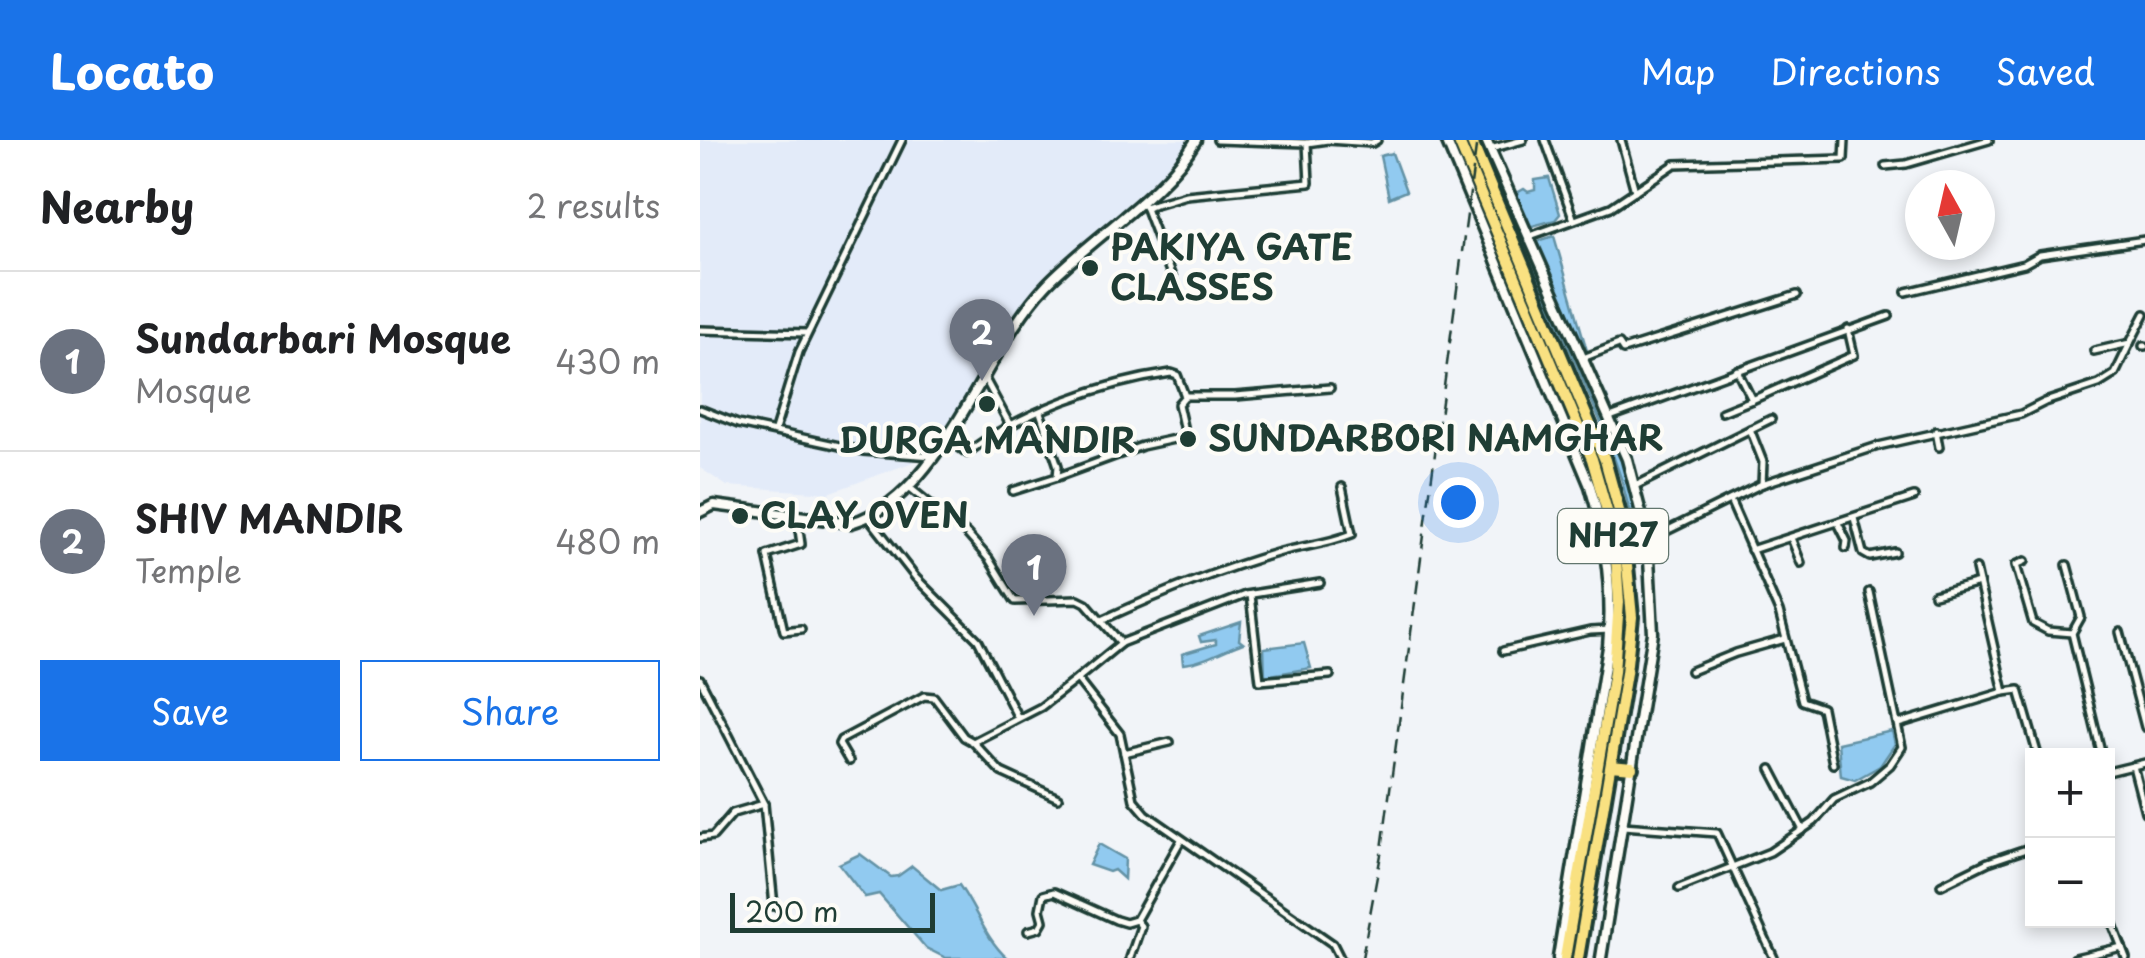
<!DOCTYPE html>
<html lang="en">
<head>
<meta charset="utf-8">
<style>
	body { margin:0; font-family:"Playpen Sans",sans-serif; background:#f6f6f6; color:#202124 }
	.controls { position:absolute; right:30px; bottom:30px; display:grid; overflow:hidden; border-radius:0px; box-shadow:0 5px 15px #0003 }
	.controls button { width:90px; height:90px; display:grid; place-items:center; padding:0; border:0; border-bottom:2px solid #e0e0e0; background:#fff; color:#202124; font:50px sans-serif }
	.compass { position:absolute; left:1205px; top:30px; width:90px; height:90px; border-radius:50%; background:#fff; box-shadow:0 5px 15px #0003; rotate:352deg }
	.scale { position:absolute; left:30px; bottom:25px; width:205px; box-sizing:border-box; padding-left:10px; border:5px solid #1f3d34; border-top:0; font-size:28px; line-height:35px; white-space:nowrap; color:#1f3d34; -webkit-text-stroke:8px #fdfcf7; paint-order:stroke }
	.you { position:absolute; left:758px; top:362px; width:35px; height:35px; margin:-25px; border:8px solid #fff; border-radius:50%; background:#1a73e8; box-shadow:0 0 0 15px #1a73e833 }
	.badge { display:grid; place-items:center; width:65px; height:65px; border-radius:50%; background:#1a73e8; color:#fff; font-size:32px; font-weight:700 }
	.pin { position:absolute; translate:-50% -82px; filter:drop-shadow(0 2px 5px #0008) }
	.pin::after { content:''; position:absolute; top:52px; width:35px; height:30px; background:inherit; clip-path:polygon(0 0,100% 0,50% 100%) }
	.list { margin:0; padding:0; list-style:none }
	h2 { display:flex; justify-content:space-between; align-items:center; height:130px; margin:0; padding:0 40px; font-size:42px }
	h2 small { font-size:32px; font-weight:400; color:#757577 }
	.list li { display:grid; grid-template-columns:65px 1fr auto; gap:30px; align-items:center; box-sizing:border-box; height:180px; padding:0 40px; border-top:2px solid #e0e0e0 }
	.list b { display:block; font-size:38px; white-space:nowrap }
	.list p { margin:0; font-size:32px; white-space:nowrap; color:#757577 }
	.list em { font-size:32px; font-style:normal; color:#757577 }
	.actions { display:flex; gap:20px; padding:30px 40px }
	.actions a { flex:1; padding:22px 0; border:2px solid #1a73e8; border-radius:0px; text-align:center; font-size:35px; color:#1a73e8 }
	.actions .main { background:#1a73e8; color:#fff }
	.map { position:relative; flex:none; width:1445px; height:818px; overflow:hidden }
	header { display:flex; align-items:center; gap:60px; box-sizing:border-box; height:140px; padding:0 50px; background:#1a73e8; color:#fff }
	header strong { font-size:48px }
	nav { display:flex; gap:55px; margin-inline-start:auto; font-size:35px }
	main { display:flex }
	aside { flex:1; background:#fff }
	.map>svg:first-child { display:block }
</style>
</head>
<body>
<header>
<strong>Locato</strong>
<nav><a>Map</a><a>Directions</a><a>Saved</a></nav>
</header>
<main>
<aside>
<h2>Nearby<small>2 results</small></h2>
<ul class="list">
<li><span class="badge" style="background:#6b7280">1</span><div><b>Sundarbari Mosque</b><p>Mosque</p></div><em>430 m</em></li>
<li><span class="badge" style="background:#6b7280">2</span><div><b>SHIV MANDIR</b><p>Temple</p></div><em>480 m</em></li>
</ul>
<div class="actions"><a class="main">Save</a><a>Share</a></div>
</aside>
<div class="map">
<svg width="1445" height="818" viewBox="0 0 1445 818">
	<rect width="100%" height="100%" fill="#f1f4f8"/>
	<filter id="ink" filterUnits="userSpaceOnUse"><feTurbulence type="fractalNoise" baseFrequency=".01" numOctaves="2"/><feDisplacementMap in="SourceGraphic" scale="20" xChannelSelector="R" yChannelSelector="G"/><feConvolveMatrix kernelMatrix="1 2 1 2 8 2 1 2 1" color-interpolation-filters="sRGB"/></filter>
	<g filter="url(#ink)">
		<path fill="#e3ebf9" d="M0,0H496L488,15L345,146L263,271L227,317L129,353L27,346L0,328Z"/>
		<g fill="#91caf0" stroke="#6392a5" stroke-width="2.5">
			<path d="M692,13L706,51L689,58L680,16Z"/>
			<path d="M849,38L860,74L855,80L825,88L815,54L824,49L828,52L835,50V40Z"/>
			<path d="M854,96L896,242L907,257L947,386L934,389L922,341L905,292L825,105Z"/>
			<path d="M541,482L539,500L543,503C523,510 502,523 483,524L482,514L516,504V500L501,502L499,496Z"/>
			<path d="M604,503L611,528L565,536L564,508Z"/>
			<path d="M1192,591L1195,604L1180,626L1155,640L1141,636L1138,603Z"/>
			<path d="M399,704L425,719L424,739L414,730L409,732L389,725Z"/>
			<path d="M160,714L191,737L198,736L212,726L241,750L259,745C277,770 285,798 307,818H246L226,808L179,754L165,757L139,724Z"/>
		</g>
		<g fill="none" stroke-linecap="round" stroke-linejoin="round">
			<defs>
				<g id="street">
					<path d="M845,0L874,80"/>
					<path d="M921,0L935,51"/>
					<path d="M607,3L628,0L672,3L677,0"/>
					<path d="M794,8L823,0"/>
					<path d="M1185,26L1206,24L1289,0"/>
					<path d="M445,66L475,145"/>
					<path d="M445,67L486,55L609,43L607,3L517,0"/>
					<path d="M830,96L911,67L975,24L1144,19L1145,0"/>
					<path d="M1206,152L1324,124L1340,115L1445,100"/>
					<path d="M0,190L107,193"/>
					<path d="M1443,206H1445"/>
					<path d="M1394,211L1430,203L1445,174"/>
					<path d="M883,218L919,204L923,210L1097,155"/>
					<path d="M1037,230L1052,260L1154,215L1148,189"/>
					<path d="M285,239L310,285"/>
					<path d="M0,269L38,284L163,311L233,316"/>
					<path d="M1022,272L1052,260"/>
					<path d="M910,277L1189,176"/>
					<path d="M75,290L99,212L202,0"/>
					<path d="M1236,291L1239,307"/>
					<path d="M248,299L267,313C323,271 401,243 471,233L477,235L485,256H535L630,248"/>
					<path d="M357,337L442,306L479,298L484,291L478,264L485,256"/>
					<path d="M1062,344L1178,306L1321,274L1345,262L1399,244L1415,234L1430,203"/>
					<path d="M935,346L1071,279"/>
					<path d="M209,347L267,394L289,419L315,461L378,459L386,463L421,503L377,539L420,594L434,660L446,674L633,804L640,818"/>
					<path d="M313,351L357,337L358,326L340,272"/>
					<path d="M1030,360L1079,472L1102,561L1122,568L1133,624"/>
					<path d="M97,376L101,404L67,415L84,491L101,489"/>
					<path d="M169,378L216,438L278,500L318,578"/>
					<path d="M1154,378L1163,413L1170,417L1195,412"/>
					<path d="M1138,383L1147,401L1146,408"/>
					<path d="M1091,398L1101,423"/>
					<path d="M948,400L1062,344L1063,322L1050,289"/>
					<path d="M1051,410L1214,357"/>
					<path d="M1325,421L1316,425L1333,483L1348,491L1372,493"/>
					<path d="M1367,425L1381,477L1372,493L1402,616"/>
					<path d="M550,455L560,541L630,535"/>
					<path d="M1234,455L1279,443"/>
					<path d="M402,480C459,454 517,430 577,413C602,406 627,404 652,394L642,347"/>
					<path d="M1420,492L1445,587"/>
					<path d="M421,503L545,455L620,443"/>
					<path d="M803,511L890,491L910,490"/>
					<path d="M991,531L1036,513L1085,499"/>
					<path d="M0,539L64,664L74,766"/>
					<path d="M1304,552L1319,550L1338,616"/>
					<path d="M1198,584L1304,552L1276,429"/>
					<path d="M273,602L301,632L358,658"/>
					<path d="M424,613L470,602"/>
					<path d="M149,621L139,604L141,600L224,556L234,557L264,597L273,602L341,567L377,539"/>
					<path d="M1433,626L1445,672"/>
					<path d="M1071,629L1103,690"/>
					<path d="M1408,632L1445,623"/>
					<path d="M1332,662V670"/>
					<path d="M923,686L1017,693L1074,818"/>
					<path d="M0,698L13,696L33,673L64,664"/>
					<path d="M1241,745L1288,722L1332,707"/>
					<path d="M979,748L1070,712L1114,682L1134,659L1170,642L1190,625L1202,607L1169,452"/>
					<path d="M1408,772L1426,818"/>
					<path d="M328,791L339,788L343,781L340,770L343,755L354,752L416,780L426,783L436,780L481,700"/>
					<path d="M430,818L441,786L436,780"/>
					<path d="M1375,818L1422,807"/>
				</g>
				<g id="secondary">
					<path d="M746,0L890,346C906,399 913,452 908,507L858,818"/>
					<path d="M786,0L927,319L948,400L953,493L901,818"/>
					<path d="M0,372L14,365L151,383C242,357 284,209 347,144C391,98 465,54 496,0"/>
				</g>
				<g id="highway">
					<path d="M758,0L892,319L912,388L916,418L919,462L914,532L865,818"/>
					<path d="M771,0L905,320L923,385L932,477L926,533L878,818"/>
					<path d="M911,626L932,628"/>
				</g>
			</defs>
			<use href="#street" stroke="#1f3d34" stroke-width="12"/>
			<use href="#secondary" stroke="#1f3d34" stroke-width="15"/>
			<use href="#highway" stroke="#1f3d34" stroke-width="18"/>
			<use href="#street" stroke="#fdfcf7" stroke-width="5"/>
			<use href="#secondary" stroke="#fdfcf7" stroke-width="8"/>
			<use href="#highway" stroke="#f9e181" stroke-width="10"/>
			<path stroke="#1f3d34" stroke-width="2.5" stroke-dasharray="15 8" stroke-linecap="butt" d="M662,818L682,709L777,0"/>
		</g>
	</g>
	<g fill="#1f3d34" stroke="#fdfcf7" stroke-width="4">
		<circle cx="390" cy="128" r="10"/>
		<circle cx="287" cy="264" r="10"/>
		<circle cx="488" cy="299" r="10"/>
		<circle cx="40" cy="376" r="10"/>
	</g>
	<g text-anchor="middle" stroke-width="8" stroke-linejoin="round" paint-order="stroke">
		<rect fill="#fdfcf7" stroke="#62766e" stroke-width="2.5" x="858" y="369" width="110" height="54" rx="8"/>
		<g font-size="32" font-weight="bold" fill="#1f3d34">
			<text x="913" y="407">NH27</text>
		</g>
		<g font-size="35" font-weight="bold" fill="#1f3d34" stroke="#fdfcf7" text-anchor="start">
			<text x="410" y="120">PAKIYA GATE<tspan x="410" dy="40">CLASSES</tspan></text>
			<text x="508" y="311">SUNDARBORI NAMGHAR</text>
			<text x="287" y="313" text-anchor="middle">DURGA MANDIR</text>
			<text x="60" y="388">CLAY OVEN</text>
		</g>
	</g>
</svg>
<div class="controls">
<button>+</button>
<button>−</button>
</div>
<svg class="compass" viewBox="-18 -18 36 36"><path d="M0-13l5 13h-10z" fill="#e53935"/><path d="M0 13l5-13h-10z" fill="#757577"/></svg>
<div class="scale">200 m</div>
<div class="you"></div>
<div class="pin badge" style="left:334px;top:476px;background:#6b7280">1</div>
<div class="pin badge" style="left:282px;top:241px;background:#6b7280">2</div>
</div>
</main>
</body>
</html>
